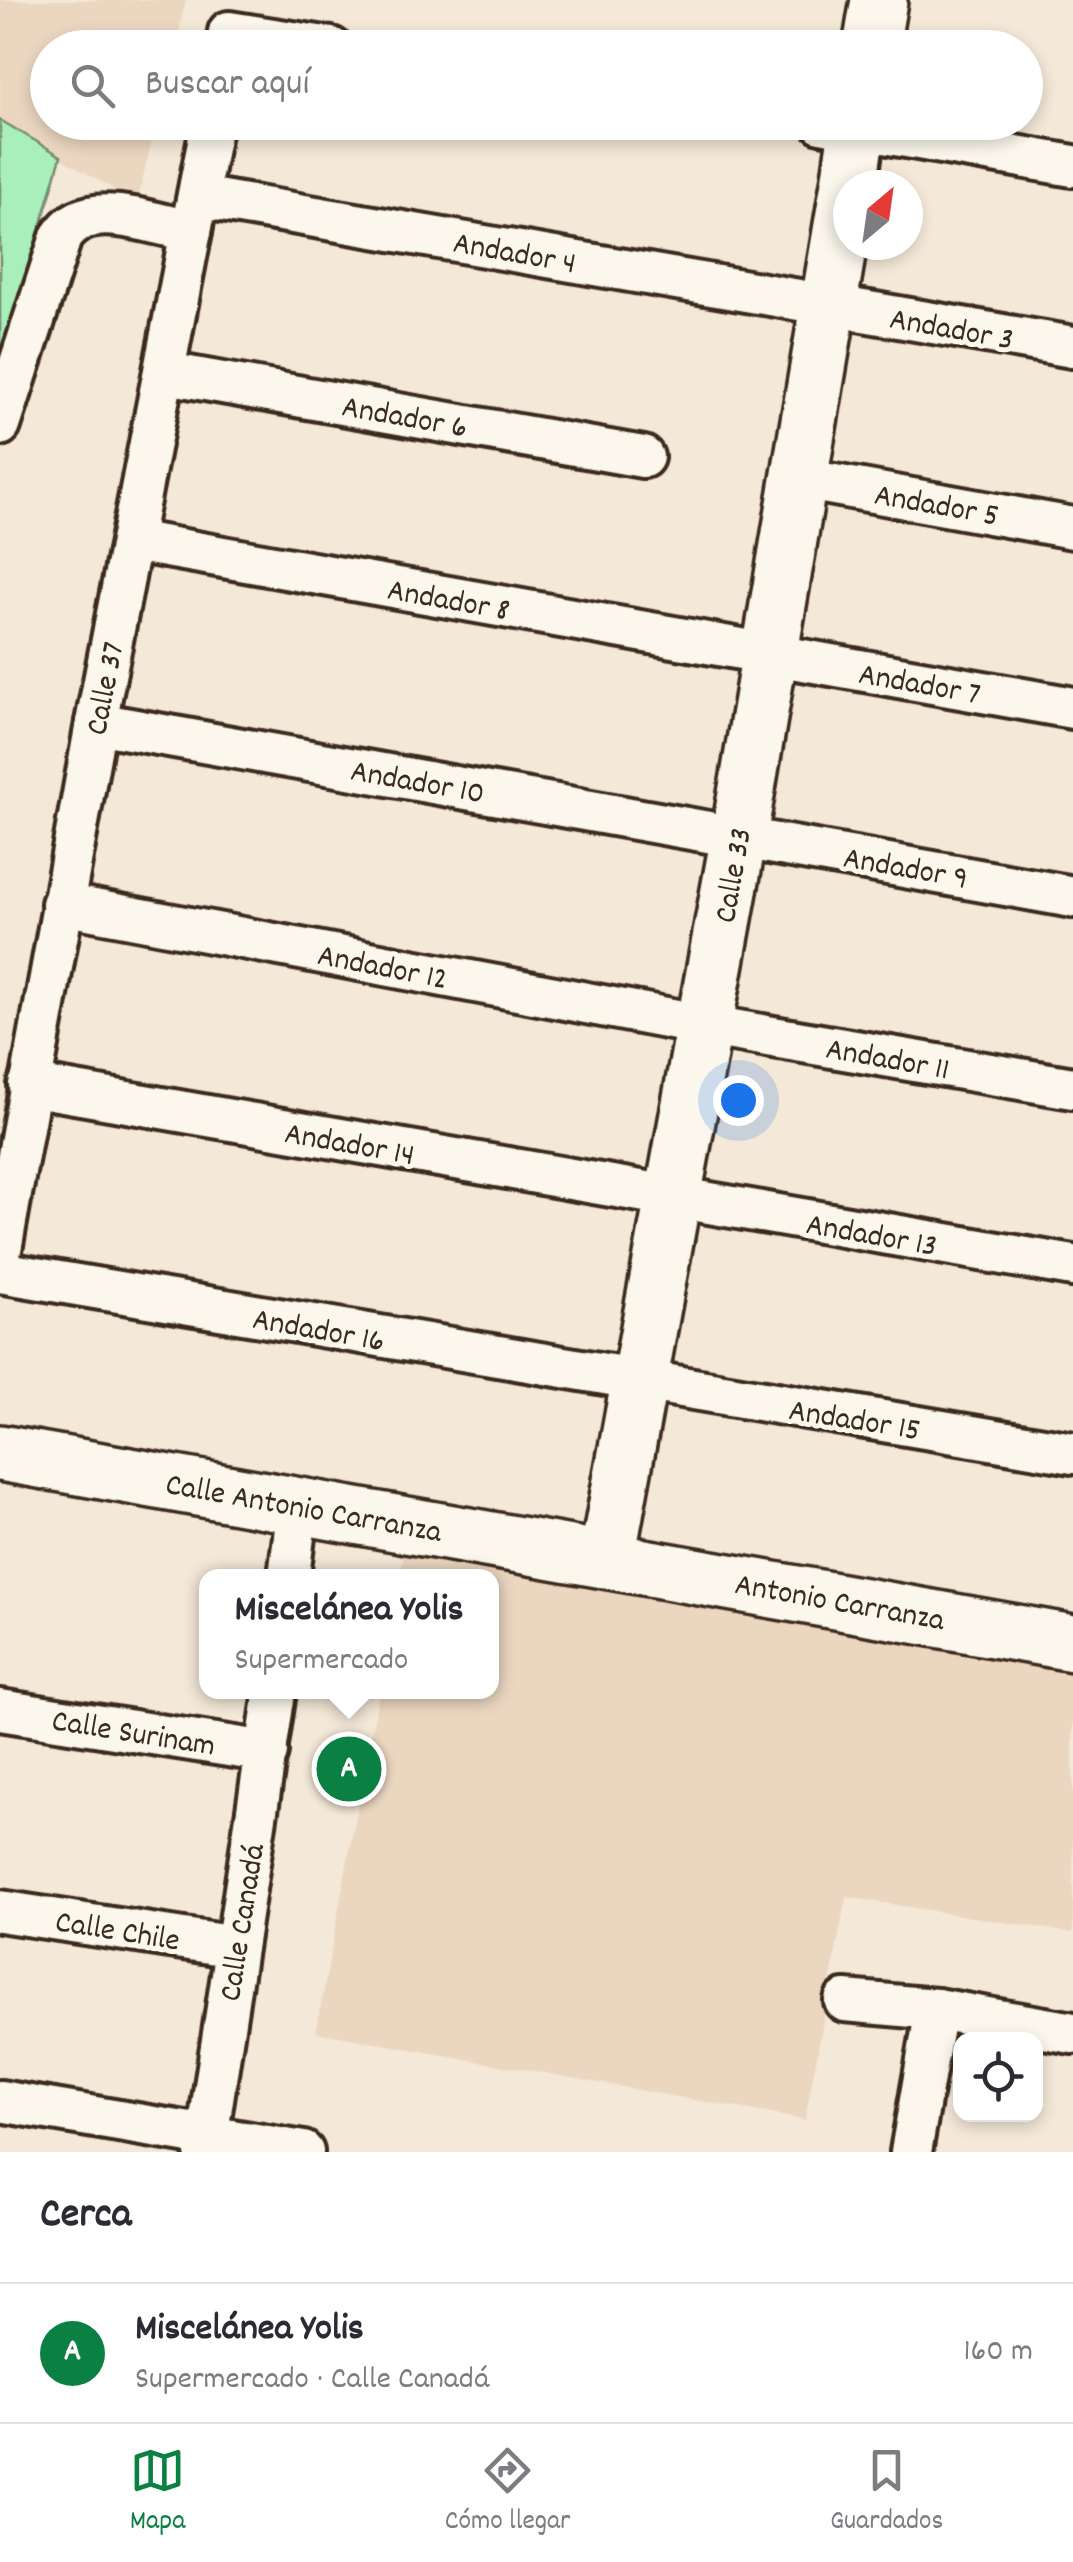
<!DOCTYPE html>
<html lang="es">
<head>
<meta charset="utf-8">
<style>
	body { margin:0; font-family:Dekko,sans-serif; background:#f2f2f3; color:#2b2b33 }
	.controls { position:absolute; right:30px; bottom:30px; display:grid; overflow:hidden; border-radius:20px; box-shadow:0 5px 15px #0003 }
	.controls button { width:90px; height:90px; display:grid; place-items:center; padding:0; border:0; border-bottom:2px solid #e1e1e2; background:#fff; color:#2b2b33; font:50px sans-serif }
	.compass { position:absolute; left:833px; top:170px; width:90px; height:90px; border-radius:50%; background:#fff; box-shadow:0 5px 15px #0003; rotate:29deg }
	.you { position:absolute; left:738px; top:1100px; width:35px; height:35px; margin:-25px; border:8px solid #fff; border-radius:50%; background:#1a73e8; box-shadow:0 0 0 15px #1a73e833 }
	.badge { display:grid; place-items:center; width:65px; height:65px; border-radius:50%; background:#0b8043; color:#fff; font-size:32px; font-weight:700 }
	.pin { position:absolute; translate:-50% -50%; border:5px solid #fff; box-shadow:0 2px 10px #0006 }
	.popup { position:absolute; left:199px; top:1569px; width:300px; height:130px; box-sizing:border-box; display:grid; place-content:center; border-radius:20px; background:#fff; filter:drop-shadow(0 2px 8px #0005); font-size:32px; white-space:nowrap; color:#7c7c81 }
	.popup b { font-size:38px; color:#2b2b33 }
	.popup::after { content:''; position:absolute; left:50%; top:100%; margin-left:-20px; border:20px solid transparent; border-top-color:#fff }
	.list { margin:0; padding:0; list-style:none }
	h2 { display:flex; justify-content:space-between; align-items:center; height:130px; margin:0; padding:0 40px; font-size:42px }
	h2 small { font-size:32px; font-weight:400; color:#7c7c81 }
	.list li { display:grid; grid-template-columns:65px 1fr auto; gap:30px; align-items:center; box-sizing:border-box; height:140px; padding:0 40px; border-top:2px solid #e1e1e2 }
	.list b { display:block; font-size:38px; white-space:nowrap }
	.list p { margin:0; font-size:32px; white-space:nowrap; color:#7c7c81 }
	.list em { font-size:32px; font-style:normal; color:#7c7c81 }
	.icon { flex:none; width:55px; height:55px; fill:none; stroke:currentColor; stroke-width:2; stroke-linecap:round; stroke-linejoin:round }
	.map { position:relative; flex:none; width:1073px; height:2152px; overflow:hidden }
	.search { position:absolute; background:#fff; box-shadow:0 5px 15px #0003; left:30px; right:30px; top:30px; height:110px; display:flex; align-items:center; gap:25px; box-sizing:border-box; padding:0 35px; border-radius:55px; color:#7c7c81; font-size:38px }
	.sheet { height:270px; background:#fff }
	nav { display:flex; justify-content:space-around; align-items:center; box-sizing:border-box; height:140px; border-top:2px solid #e1e1e2; background:#fff; font-size:28px; color:#7c7c81 }
	nav a { display:grid; justify-items:center; gap:5px }
	nav .on { color:#0b8043 }
	.map>svg:first-child { display:block }
</style>
</head>
<body>
<div class="map">
<svg width="1073" height="2152" viewBox="0 0 1073 2152">
	<rect width="100%" height="100%" fill="#f4e8d8"/>
	<filter id="ink" filterUnits="userSpaceOnUse"><feTurbulence type="fractalNoise" baseFrequency=".01" numOctaves="2"/><feDisplacementMap in="SourceGraphic" scale="20" xChannelSelector="R" yChannelSelector="G"/><feConvolveMatrix kernelMatrix="1 2 1 2 8 2 1 2 1" color-interpolation-filters="sRGB"/></filter>
	<g filter="url(#ink)">
		<g fill="#ebd7c0">
			<path d="M0,0H186L175,47L48,48V122L156,123L137,203L0,122Z"/>
			<path d="M406,1547L1073,1670V1933L846,1897L805,2120L316,2032L379,1692H492V1576H400Z"/>
		</g>
		<path fill="#a9efbc" stroke="#728c6d" stroke-width="2.5" d="M0,120L61,156L0,373Z"/>
		<g fill="none" stroke-linecap="round" stroke-linejoin="round">
			<defs>
				<g id="street">
					<path d="M229,32L331,48"/>
					<path d="M821,122L1073,166"/>
					<path d="M199,197L1073,347"/>
					<path d="M166,373L643,457"/>
					<path d="M0,425L61,237C87,196 150,224 191,231"/>
					<path d="M801,479L1073,528"/>
					<path d="M133,541L1073,708"/>
					<path d="M96,723L1073,897"/>
					<path d="M62,904L703,1025L1073,1088"/>
					<path d="M29,1085L1073,1266"/>
					<path d="M0,1255L96,723L212,122"/>
					<path d="M0,1272L1073,1453"/>
					<path d="M289,1576L298,1505"/>
					<path d="M0,1710L267,1752"/>
					<path d="M0,1911L236,1947"/>
					<path d="M845,2001L936,2009L1073,2033"/>
					<path d="M0,2101L303,2152"/>
					<path d="M205,2152L275,1692"/>
					<path d="M911,2152L936,2009"/>
				</g>
				<g id="secondary">
					<path d="M871,48L879,0"/>
					<path d="M849,185L858,122"/>
					<path d="M0,1453L1073,1643"/>
					<path d="M607,1558L739,836L848,190"/>
				</g>
			</defs>
			<use href="#street" stroke="#3b2a1e" stroke-width="48"/>
			<use href="#secondary" stroke="#3b2a1e" stroke-width="62"/>
			<use href="#street" stroke="#fbf7ec" stroke-width="40"/>
			<use href="#secondary" stroke="#fbf7ec" stroke-width="55"/>
		</g>
	</g>
	<g text-anchor="middle" stroke-width="10" stroke-linejoin="round" paint-order="stroke">
		<g font-size="32" fill="#3b2a1e" stroke="#fbf7ec">
			<text transform="translate(515 251) rotate(10)" y="11">Andador 4</text>
			<text transform="translate(952 327) rotate(10)" y="11">Andador 3</text>
			<text transform="translate(405 415) rotate(10)" y="11">Andador 6</text>
			<text transform="translate(937 503) rotate(10)" y="11">Andador 5</text>
			<text transform="translate(449 598) rotate(10)" y="11">Andador 8</text>
			<text transform="translate(920 682) rotate(10)" y="11">Andador 7</text>
			<text transform="translate(103 688) rotate(-79)" y="11">Calle 37</text>
			<text transform="translate(418 780) rotate(10)" y="11">Andador 10</text>
			<text transform="translate(906 866) rotate(10)" y="11">Andador 9</text>
			<text transform="translate(731 875) rotate(-80)" y="11">Calle 33</text>
			<text transform="translate(383 965) rotate(11)" y="11">Andador 12</text>
			<text transform="translate(888 1057) rotate(10)" y="11">Andador 11</text>
			<text transform="translate(350 1142) rotate(10)" y="11">Andador 14</text>
			<text transform="translate(872 1233) rotate(10)" y="11">Andador 13</text>
			<text transform="translate(319 1328) rotate(10)" y="11">Andador 16</text>
			<text transform="translate(855 1418) rotate(9)" y="11">Andador 15</text>
			<text transform="translate(304 1506) rotate(10)" y="11">Calle Antonio Carranza</text>
			<text transform="translate(840 1600) rotate(10)" y="11">Antonio Carranza</text>
			<text transform="translate(134 1731) rotate(9)" y="11">Calle Surinam</text>
			<text transform="translate(240 1922) rotate(-81)" y="11">Calle Canadá</text>
			<text transform="translate(118 1929) rotate(9)" y="11">Calle Chile</text>
		</g>
	</g>
</svg>
<div class="controls">
<button><svg class="icon" aria-label="locate" viewBox="0 0 24 24"><circle cx="12" cy="12" r="6"/><path d="M12 2v4M12 18v4M2 12h4M18 12h4"/></svg></button>
</div>
<svg class="compass" viewBox="-18 -18 36 36"><path d="M0-13l5 13h-10z" fill="#e53935"/><path d="M0 13l5-13h-10z" fill="#7c7c81"/></svg>
<div class="you"></div>
<div class="pin badge" style="left:349px;top:1769px">A</div>
<div class="popup"><b>Miscelánea Yolis</b>Supermercado</div>
<div class="search"><svg class="icon" aria-label="search" viewBox="0 0 24 24"><circle cx="10" cy="10" r="6"/><path d="M15 15l6 6"/></svg>Buscar aquí</div>
</div>
<section class="sheet">
<h2>Cerca<small></small></h2>
<ul class="list">
<li><span class="badge">A</span><div><b>Miscelánea Yolis</b><p>Supermercado · Calle Canadá</p></div><em>160 m</em></li>
</ul>
</section>
<nav>
<a class="on"><svg class="icon" aria-label="map" viewBox="0 0 24 24"><path d="M3 6l6-2 6 2 6-2v14l-6 2-6-2-6 2zM9 4v14M15 6v14"/></svg>Mapa</a>
<a><svg class="icon" aria-label="directions" viewBox="0 0 24 24"><path d="M12 3l9 9-9 9-9-9zM9 14v-3h6M13 9l2 2-2 2"/></svg>Cómo llegar</a>
<a><svg class="icon" aria-label="saved" viewBox="0 0 24 24"><path d="M7 4h10v16l-5-4-5 4z"/></svg>Guardados</a>
</nav>
</body>
</html>
